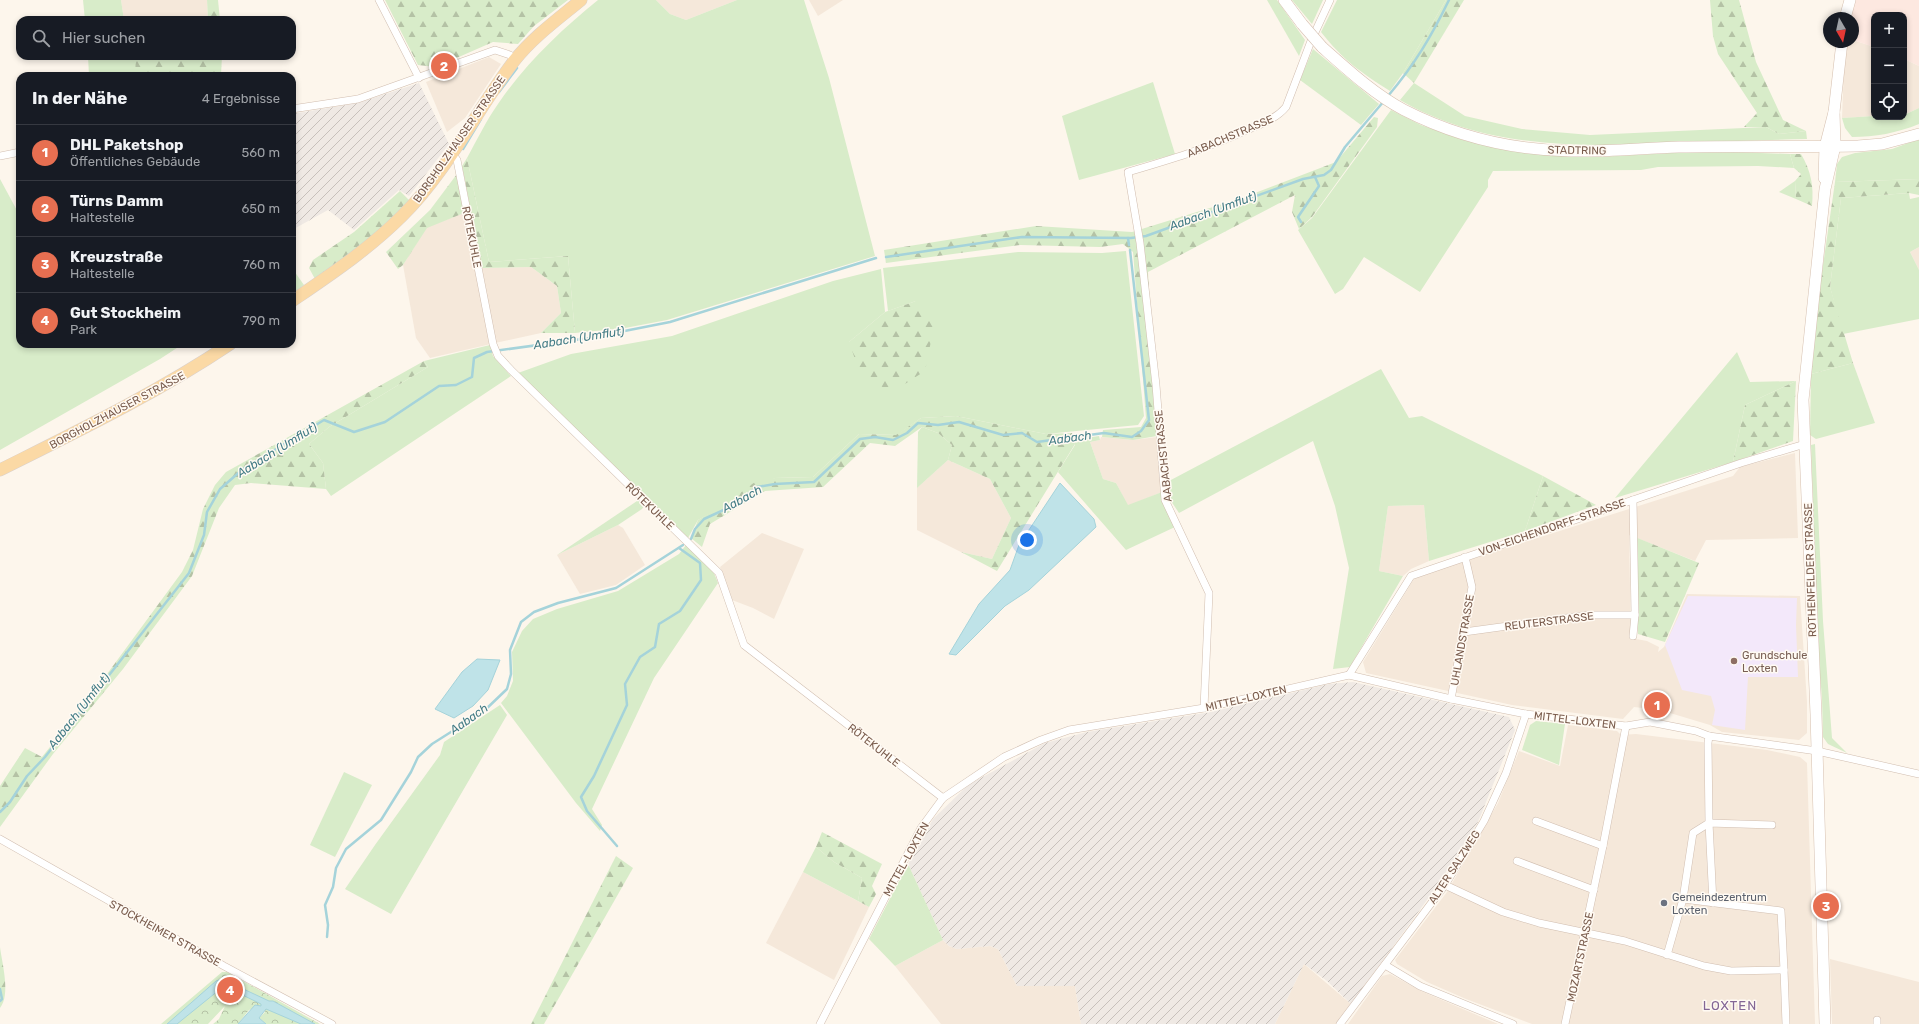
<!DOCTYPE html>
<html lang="de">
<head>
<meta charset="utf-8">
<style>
	body { margin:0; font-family:Rubik,sans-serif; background:#20242c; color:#f1f3f6 }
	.controls { position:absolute; right:12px; top:12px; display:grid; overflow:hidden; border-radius:8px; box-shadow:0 2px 6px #0003 }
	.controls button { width:36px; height:36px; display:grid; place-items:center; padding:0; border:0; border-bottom:1px solid #363941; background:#171b24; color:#f1f3f6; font:20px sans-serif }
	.compass { position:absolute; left:1823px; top:12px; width:36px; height:36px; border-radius:50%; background:#171b24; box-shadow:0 2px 6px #0003; rotate:171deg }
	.you { position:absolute; left:1027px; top:540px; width:14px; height:14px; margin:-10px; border:3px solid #fff; border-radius:50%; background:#1a73e8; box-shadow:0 0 0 6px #1a73e833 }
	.badge { display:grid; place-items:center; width:26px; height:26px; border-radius:50%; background:#e76f51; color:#fff; font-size:13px; font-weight:700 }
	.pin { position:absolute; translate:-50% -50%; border:2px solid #fff; box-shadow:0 1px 4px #0006 }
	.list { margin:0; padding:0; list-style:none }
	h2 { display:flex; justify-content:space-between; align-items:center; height:52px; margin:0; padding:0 16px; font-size:17px }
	h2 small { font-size:13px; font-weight:400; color:#9ea1a6 }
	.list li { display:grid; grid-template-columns:26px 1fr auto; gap:12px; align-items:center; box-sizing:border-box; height:56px; padding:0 16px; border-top:1px solid #363941 }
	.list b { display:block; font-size:15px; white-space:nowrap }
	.list p { margin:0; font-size:13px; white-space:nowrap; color:#9ea1a6 }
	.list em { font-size:13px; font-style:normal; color:#9ea1a6 }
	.icon { flex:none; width:22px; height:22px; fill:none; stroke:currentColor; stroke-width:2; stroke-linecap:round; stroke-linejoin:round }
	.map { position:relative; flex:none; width:1919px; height:1024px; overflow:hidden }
	.search { position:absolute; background:#171b24; box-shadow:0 2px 6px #0003; left:16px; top:16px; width:280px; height:44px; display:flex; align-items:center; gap:10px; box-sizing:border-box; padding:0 14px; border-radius:12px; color:#9ea1a6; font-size:15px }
	.panel { position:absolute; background:#171b24; box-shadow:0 2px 6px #0003; left:16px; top:72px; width:280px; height:276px; border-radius:12px }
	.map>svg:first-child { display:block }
</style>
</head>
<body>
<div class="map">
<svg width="1919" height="1024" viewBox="0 0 1919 1024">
	<defs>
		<pattern id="industrial-furrows" width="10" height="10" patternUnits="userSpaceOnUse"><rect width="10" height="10" fill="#efe9e4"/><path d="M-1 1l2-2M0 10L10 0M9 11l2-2" fill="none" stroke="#c7c0bb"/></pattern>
		<pattern id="forest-firs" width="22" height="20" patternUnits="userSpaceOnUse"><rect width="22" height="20" fill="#d8ecc9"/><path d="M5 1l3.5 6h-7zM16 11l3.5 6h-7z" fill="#b4c2a5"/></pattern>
		<pattern id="park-crowns" width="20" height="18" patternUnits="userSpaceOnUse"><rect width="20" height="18" fill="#d8ecc9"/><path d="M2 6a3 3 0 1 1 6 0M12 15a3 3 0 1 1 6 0" fill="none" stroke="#b4c2a5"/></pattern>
	</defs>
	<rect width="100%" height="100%" fill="#fdf6ec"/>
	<g fill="#f5e8da">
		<path d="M121,0H207L208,20H124Z"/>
		<path d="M656,0H737L686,20L670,14Z"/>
		<path d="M809,0H843L818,16Z"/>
		<path d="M1853,40L1874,47V116L1842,118L1845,42H1853Z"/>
		<path d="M489,57L501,64L465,118L447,132L426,82Z"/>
		<path d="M1904,59L1919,66V108L1904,115Z"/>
		<path d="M464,213L491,344L430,358L416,338L403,265L427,227Z"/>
		<path d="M1919,247V270L1910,252Z"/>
		<path d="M531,267L557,286L561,313L541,333L495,343L482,268Z"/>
		<path d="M1101,437L1133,440L1157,437L1162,492L1128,506L1116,483L1103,479L1090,442L1100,440Z"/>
		<path d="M1795,453L1798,538L1706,540L1695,561L1629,535L1631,638L1647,641L1659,647L1658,652L1664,647L1687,594L1800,596L1807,702V733L1799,740L1722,732L1710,725L1660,710L1634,707L1623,719L1512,705L1366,673L1363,662L1414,579L1418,576L1733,476L1740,467Z"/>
		<path d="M948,460L990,479L1011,518L992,559L961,552L917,530V488Z"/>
		<path d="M1424,505L1429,561L1411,569L1403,576L1379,571L1388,506Z"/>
		<path d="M618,525L623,528L645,565L616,585L580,594L557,555Z"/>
		<path d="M762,533L804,549L774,619L753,608L732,600L720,567Z"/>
		<path d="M1568,725L1617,731L1621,735L1636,734L1767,750L1800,757L1807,763L1815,1024H1532L1466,999L1427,982L1397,964L1395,960L1447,892L1498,803L1519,751L1560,766Z"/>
		<path d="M803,872L869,907L834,980L766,943Z"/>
		<path d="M943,940L949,946L957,949L990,946L998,949L1017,986H1075L1081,1024H941L895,966Z"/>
		<path d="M1830,959L1919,982V1024H1832Z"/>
		<path d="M1304,964L1351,1004L1336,1024H1275Z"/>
		<path d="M1390,974L1421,991L1498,1024H1348L1382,976Z"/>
	</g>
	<path fill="#fde8e0" d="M1855,0H1919V66L1904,59V15H1874V47L1853,40V18H1850Z"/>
	<g fill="url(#industrial-furrows)">
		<path d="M419,83L449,144L409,196L399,190L354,230L328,210L292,230V114L358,103Z"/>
		<path d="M1353,682L1509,717L1515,730L1478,822L1435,889L1351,1004L1327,981L1304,964L1275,1024H1081L1075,986H1017L998,949L990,946L957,949L949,946L943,940L908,864L933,819L968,785L1045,743L1087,732L1211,712L1329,684Z"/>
	</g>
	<path fill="#f3e8fa" d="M1688,596L1797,598L1796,625L1798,677H1748L1745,730L1712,725L1715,710L1711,696L1682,690L1665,645Z"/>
	<g fill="#d8ecc9">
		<path d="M83,0H121L124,20H85Z"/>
		<path d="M598,0H656L670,14L686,20L737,0H804L829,78L875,256L667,320L625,328L575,333L568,256L489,262L467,158C477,140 486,121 498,104C525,64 561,30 598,0Z"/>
		<path d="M1267,0H1277L1305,40L1299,56Z"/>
		<path d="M1292,0H1323L1312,24Z"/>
		<path d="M1337,0H1446L1403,73L1390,91C1360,72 1343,60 1321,32Z"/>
		<path d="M1313,49L1379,104L1361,125L1300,80Z"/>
		<path d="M88,56H136V74L135,76H89Z"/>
		<path d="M1153,82L1175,154L1079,180L1062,116Z"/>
		<path d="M1414,83L1465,116L1522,129L1590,135L1766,127L1779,134L1806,131L1807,139C1764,140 1722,141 1680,143C1583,147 1486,150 1400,100Z"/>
		<path d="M1919,108V124C1897,133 1875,137 1852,137L1845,128L1842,118L1874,116L1892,120L1904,117V115Z"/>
		<path d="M1391,110L1421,125L1466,141L1530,152L1599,157L1708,151L1790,154L1794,168L1758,166L1658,167L1641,170L1493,171L1488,180V187L1420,292L1364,257L1343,289L1335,294L1298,230L1312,218Z"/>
		<path d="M1919,139V179L1835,182L1837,164L1842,157L1855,153L1892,149Z"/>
		<path d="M0,179L20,216V344H183L160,359L0,450Z"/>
		<path d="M1795,181L1796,199L1779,192Z"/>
		<path d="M1909,193L1910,199L1919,197V247L1910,252L1919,270V319L1843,334L1830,287L1841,198Z"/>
		<path d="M1126,251L1144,416L1138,425L1046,434L956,416L921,418L897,435L859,434L813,477L775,478L698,520L688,538L518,373L571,354L672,336L833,281L881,269L885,312L849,342L916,301L888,311L883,268L1018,252L1102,253Z"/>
		<path d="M490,345L493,356L511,376L331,496L326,489L323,463L309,444L329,427L428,367L424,361Z"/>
		<path d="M1737,352L1750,382L1796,381L1745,405L1733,462L1615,498Z"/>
		<path d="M1853,363L1875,423L1816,439L1810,435L1811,374Z"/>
		<path d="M1381,369L1409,418L1422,416L1543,476L1525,531L1429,561L1424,505L1388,506L1379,571L1403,576L1350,667L1333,669L1349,568L1335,506L1313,441L1179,513L1171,501L1169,481Z"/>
		<path d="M922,427L938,433L952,445L948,460L917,488L918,432Z"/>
		<path d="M1099,436L1100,440L1090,442L1103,479L1116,483L1128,505L1162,492L1175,527L1126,550L1058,472L1075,445L1074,440Z"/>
		<path d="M1815,444L1823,621L1832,738L1847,753L1828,744L1823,737L1822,698L1818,653L1811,445Z"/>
		<path d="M640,499L644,506L642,509L618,525L557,555Z"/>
		<path d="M686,545L714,573L718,583L654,678L592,809L602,825L600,831L576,803L501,703L507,696L513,681L512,652L522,631L533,619L557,609L618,591L679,554Z"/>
		<path d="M500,705L507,715L391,914L345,889L375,845L440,755L444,742Z"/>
		<path d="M1536,721L1565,724L1559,765L1522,750L1530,725Z"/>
		<path d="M344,772L372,785L335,857L310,845Z"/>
		<path d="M816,847L834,862L862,878L858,901L803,872Z"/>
		<path d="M908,864L943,940L895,966L869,939Z"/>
	</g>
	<g fill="url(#forest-firs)">
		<path d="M207,0H218L220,20H208Z"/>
		<path d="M385,0H568L534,26L518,44L493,42L436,67L418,65Z"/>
		<path d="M1446,0H1464L1414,83L1403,73Z"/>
		<path d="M1710,0H1739L1756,62L1783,120L1806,131L1779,134L1766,127H1744L1757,113L1718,54L1713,36Z"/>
		<path d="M136,56H222L221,75L192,73L191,76H135Z"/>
		<path d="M1374,117L1378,118L1377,127L1312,217L1299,229L1292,212L1295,195L1148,272L1157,436L1133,440L1102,437L1103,430L1141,427L1146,418L1133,252L1123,244L1100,247L1020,245L886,263L884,250L1036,226L1132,232L1239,199L1336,162Z"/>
		<path d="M1790,154H1801C1811,171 1814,186 1812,206L1796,199L1795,181L1801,174L1794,168Z"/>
		<path d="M467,158L489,262L568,256L575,333H541L561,313L557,286L531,267L482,268L462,166Z"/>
		<path d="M457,174L464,213L427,228L403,265L398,269L386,252L430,210Z"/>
		<path d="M1919,179V195L1909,193L1841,198L1830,287L1853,363L1811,374L1820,286L1835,182Z"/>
		<path d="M400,191L409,200L384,226L322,277L315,279L309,268L313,260L354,232Z"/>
		<path d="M292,268L304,285L292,294Z"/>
		<path d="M916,301L934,326L925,371C893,391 896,396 861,376L849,342L885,312Z"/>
		<path d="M424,361L428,367L329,427L309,444L323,463L326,489L251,483L235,485L219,508L192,576L123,669L53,754L0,827V786L25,748L42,757L96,689L182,572L193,550L203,509L215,485L226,472Z"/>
		<path d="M1796,381L1793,441L1733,462L1745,405Z"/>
		<path d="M956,416L1046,434L1072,433L1075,444L997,571L961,552L992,559L1011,518L990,479L948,460L952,445L938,433L922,427L895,446L870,443L823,487L765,491L710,524L702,547L691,538L698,520L725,504L755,482L775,478L813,477L859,434L896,435L921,418Z"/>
		<path d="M1543,476L1596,505L1525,531Z"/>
		<path d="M1635,537L1699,563L1665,642L1638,634Z"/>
		<path d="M822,832L882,864L872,886L876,894L869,907L858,901L862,878L834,862L816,847Z"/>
		<path d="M616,856L633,868L544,1024H531Z"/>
		<path d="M0,947C2,963 11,995 0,1008Z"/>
	</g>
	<path fill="url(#park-crowns)" d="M222,972H227L320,1024H266L259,1018L265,1012L261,1006L249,1010L238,1024H213L219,1019L225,1006L208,1024H161Z"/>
	<g fill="#bfe3e8" stroke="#a5d3da">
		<path d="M1060,483L1094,519L1096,527L1029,590L1005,606L956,655L949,654L979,604L1010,570L1019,545Z"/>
		<path d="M477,659L500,660L488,690L473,706L454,718L435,709L462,672Z"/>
		<path d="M222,979L269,1001H273L315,1024H301L266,1009L259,1018L266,1024H238L255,1005L261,1006V1004L224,986L177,1024H167L216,981Z"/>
	</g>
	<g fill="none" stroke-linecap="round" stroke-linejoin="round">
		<g stroke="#a5d3da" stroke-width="2.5">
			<path d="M499,92L517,68"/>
			<path d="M1388,96C1415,64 1431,37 1449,0"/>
			<path d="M463,149L481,119"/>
			<path d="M1301,222L1298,217L1319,186L1315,177"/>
			<path d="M1128,238L1129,245"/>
			<path d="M886,257L1022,237L1131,238L1146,236L1303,179L1324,175L1331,170L1345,147L1384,101"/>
			<path d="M691,539L695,529L704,519L730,507L757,487L775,484L814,482L860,439L875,437L893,440L907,433L918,423L938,425L959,422L1003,435L1022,433L1037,442L1104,433L1132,437L1141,431L1149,420L1130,250"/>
			<path d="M0,812L10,802L27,776L45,757L189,573L204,535L207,512L220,489L243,469L324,420L354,432L385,422L439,386L456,385L472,377L474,358L487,352L589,338L670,322L876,258"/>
			<path d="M617,846L587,811L581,797L594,776L627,705L625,684L640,657L655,647L659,624L680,611L701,580L700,563L679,548"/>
			<path d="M327,937L328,925L325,905L333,887L336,868L346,849L381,820L411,772L418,757L432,744L484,711L507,689L511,674L510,650L521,622L534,612L558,603L616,588L683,545"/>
			<path d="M0,989L2,999L0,1001"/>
		</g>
		<defs>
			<g id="street">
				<path d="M379,0L419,78"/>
				<path d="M292,109L358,99L495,50L510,55L515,60"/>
				<path d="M452,153L457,160L493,344L498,356L511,370L719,573L744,645L943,798"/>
				<path d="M0,156L20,152"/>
				<path d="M1464,632L1588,615H1635L1633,500"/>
				<path d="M1633,636L1635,615"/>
				<path d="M1349,675L1411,576L1741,463L1805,444"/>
				<path d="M1451,699L1472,587L1465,557"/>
				<path d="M1204,708L1209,593L1165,500L1156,385L1140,243L1128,172C1169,160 1209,148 1247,130C1261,124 1276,119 1286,107L1311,41L1330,0"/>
				<path d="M1536,821L1603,846"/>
				<path d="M0,839L224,966L332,1024"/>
				<path d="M1517,861L1594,890"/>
				<path d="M1445,885L1503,912L1539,923L1625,941L1704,966L1731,971L1784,970L1781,911L1683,899"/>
				<path d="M1713,903L1709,823L1772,825"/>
				<path d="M1667,955L1683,899L1693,833L1709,823L1708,743L1709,736"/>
				<path d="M1385,965L1420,986L1513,1024"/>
				<path d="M1784,970L1786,1024"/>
				<path d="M1877,1020V1024"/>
				<path d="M820,1024L921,828L943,798L1004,757L1041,740L1069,730L1204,708L1349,675L1451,699L1526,714L1626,726L1650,722L1696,731L1709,736L1817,751L1919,774"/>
				<path d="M1340,1024L1445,885L1484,821L1506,773L1526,714"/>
				<path d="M1565,1024L1603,846L1626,726"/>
			</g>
			<g id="secondary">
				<path d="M1284,0L1302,24"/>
				<path d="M1845,18L1850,0"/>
				<path d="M1322,47C1348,70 1374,94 1404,110C1455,136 1513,150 1570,151C1606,152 1643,148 1679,147C1739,146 1798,147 1858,146L1882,144L1919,134"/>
				<path d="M1824,178L1825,147L1834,112L1842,42"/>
				<path d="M1825,1024L1816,714L1803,400L1825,189L1835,146L1834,112"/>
			</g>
			<g id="primary">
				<path d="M292,301C330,275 369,249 402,216C447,172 476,111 514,61C533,37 558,19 581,0"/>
				<path d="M0,470C78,431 157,393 230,344"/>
			</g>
		</defs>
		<use href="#street" stroke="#d1beb0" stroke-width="8"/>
		<use href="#secondary" stroke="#d6c0b0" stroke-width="12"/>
		<use href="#primary" stroke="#dad1cd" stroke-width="13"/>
		<use href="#street" stroke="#fff" stroke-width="7"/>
		<use href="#secondary" stroke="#fff" stroke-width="11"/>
		<use href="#primary" stroke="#fbd9a5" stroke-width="12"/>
		<defs>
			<path id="secondary-bridge" d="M1302,24L1322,47"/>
		</defs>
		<use href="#secondary-bridge" stroke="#d6c0b0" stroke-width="12" stroke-linecap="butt"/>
		<use href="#secondary-bridge" stroke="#fff" stroke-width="11"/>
	</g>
	<circle fill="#8d6e63" stroke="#fffaf3" stroke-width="1.5" cx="1734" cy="661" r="4"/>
	<circle fill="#6b7280" stroke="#fffaf3" stroke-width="1.5" cx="1664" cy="903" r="4"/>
	<g text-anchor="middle" stroke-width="3" stroke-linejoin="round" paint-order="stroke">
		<g font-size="11" fill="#7a5c4d" stroke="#fffaf3">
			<text transform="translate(1230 136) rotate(-23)" y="4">AABACHSTRASSE</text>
			<text transform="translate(459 139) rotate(-55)" y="4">BORGHOLZHAUSER STRASSE</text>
			<text transform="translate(1577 150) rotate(1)" y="4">STADTRING</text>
			<text transform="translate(472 237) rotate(79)" y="4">RÖTEKUHLE</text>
			<text transform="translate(117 410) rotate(-28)" y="4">BORGHOLZHAUSER STRASSE</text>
			<text transform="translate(1163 456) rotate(-96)" y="4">AABACHSTRASSE</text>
			<text transform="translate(650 506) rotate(44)" y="4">RÖTEKUHLE</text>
			<text transform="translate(1552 527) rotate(-19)" y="4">VON-EICHENDORFF-STRASSE</text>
			<text transform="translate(1810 570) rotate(-92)" y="4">ROTHENFELDER STRASSE</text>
			<text transform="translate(1549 621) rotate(-7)" y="4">REUTERSTRASSE</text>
			<text transform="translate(1462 640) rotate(-80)" y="4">UHLANDSTRASSE</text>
			<text transform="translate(1246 698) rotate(-13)" y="4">MITTEL-LOXTEN</text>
			<text transform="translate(1575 720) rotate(7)" y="4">MITTEL-LOXTEN</text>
			<text transform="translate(874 745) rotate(38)" y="4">RÖTEKUHLE</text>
			<text transform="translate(906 859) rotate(-61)" y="4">MITTEL-LOXTEN</text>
			<text transform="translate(1454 867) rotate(-57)" y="4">ALTER SALZWEG</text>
			<text transform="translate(165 933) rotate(29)" y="4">STOCKHEIMER STRASSE</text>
			<text transform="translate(1580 957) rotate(-78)" y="4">MOZARTSTRASSE</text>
		</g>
		<g font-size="11" fill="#785e54" stroke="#fffaf3" text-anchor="start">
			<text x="1742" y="659">Grundschule<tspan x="1742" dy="13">Loxten</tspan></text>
		</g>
		<g font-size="11" fill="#5b616d" stroke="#fffaf3" text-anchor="start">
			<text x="1672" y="901">Gemeindezentrum<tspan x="1672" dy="13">Loxten</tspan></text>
		</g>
		<g font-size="12" font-style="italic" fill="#437c86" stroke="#fffaf3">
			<text transform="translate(1213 211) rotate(-20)" y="4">Aabach (Umflut)</text>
			<text transform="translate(579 338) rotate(-9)" y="4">Aabach (Umflut)</text>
			<text transform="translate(1070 438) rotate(-8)" y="4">Aabach</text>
			<text transform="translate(277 450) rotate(-32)" y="4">Aabach (Umflut)</text>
			<text transform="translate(742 499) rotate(-29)" y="4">Aabach</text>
			<text transform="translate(79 711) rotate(-52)" y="4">Aabach (Umflut)</text>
			<text transform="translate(469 719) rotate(-35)" y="4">Aabach</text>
		</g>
		<g font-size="13" letter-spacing="1" fill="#846695" stroke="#fffaf3">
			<text x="1730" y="1010">LOXTEN</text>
		</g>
	</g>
</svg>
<div class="controls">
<button>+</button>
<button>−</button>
<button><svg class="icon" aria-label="locate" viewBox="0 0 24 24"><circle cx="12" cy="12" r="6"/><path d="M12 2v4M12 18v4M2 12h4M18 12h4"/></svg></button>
</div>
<svg class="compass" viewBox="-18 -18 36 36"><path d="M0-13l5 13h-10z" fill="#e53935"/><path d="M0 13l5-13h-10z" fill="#9ea1a6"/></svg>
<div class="you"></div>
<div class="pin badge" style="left:1657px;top:705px">1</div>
<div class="pin badge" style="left:444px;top:66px">2</div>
<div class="pin badge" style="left:1826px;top:906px">3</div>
<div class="pin badge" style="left:230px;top:990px">4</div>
<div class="search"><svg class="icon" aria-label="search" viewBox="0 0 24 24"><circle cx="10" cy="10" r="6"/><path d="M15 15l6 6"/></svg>Hier suchen</div>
<section class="panel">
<h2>In der Nähe<small>4 Ergebnisse</small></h2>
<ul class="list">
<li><span class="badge">1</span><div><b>DHL Paketshop</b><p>Öffentliches Gebäude</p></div><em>560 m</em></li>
<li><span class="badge">2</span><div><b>Türns Damm</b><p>Haltestelle</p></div><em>650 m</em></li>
<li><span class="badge">3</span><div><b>Kreuzstraße</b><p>Haltestelle</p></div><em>760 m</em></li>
<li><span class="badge">4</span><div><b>Gut Stockheim</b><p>Park</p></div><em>790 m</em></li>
</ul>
</section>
</div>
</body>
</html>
